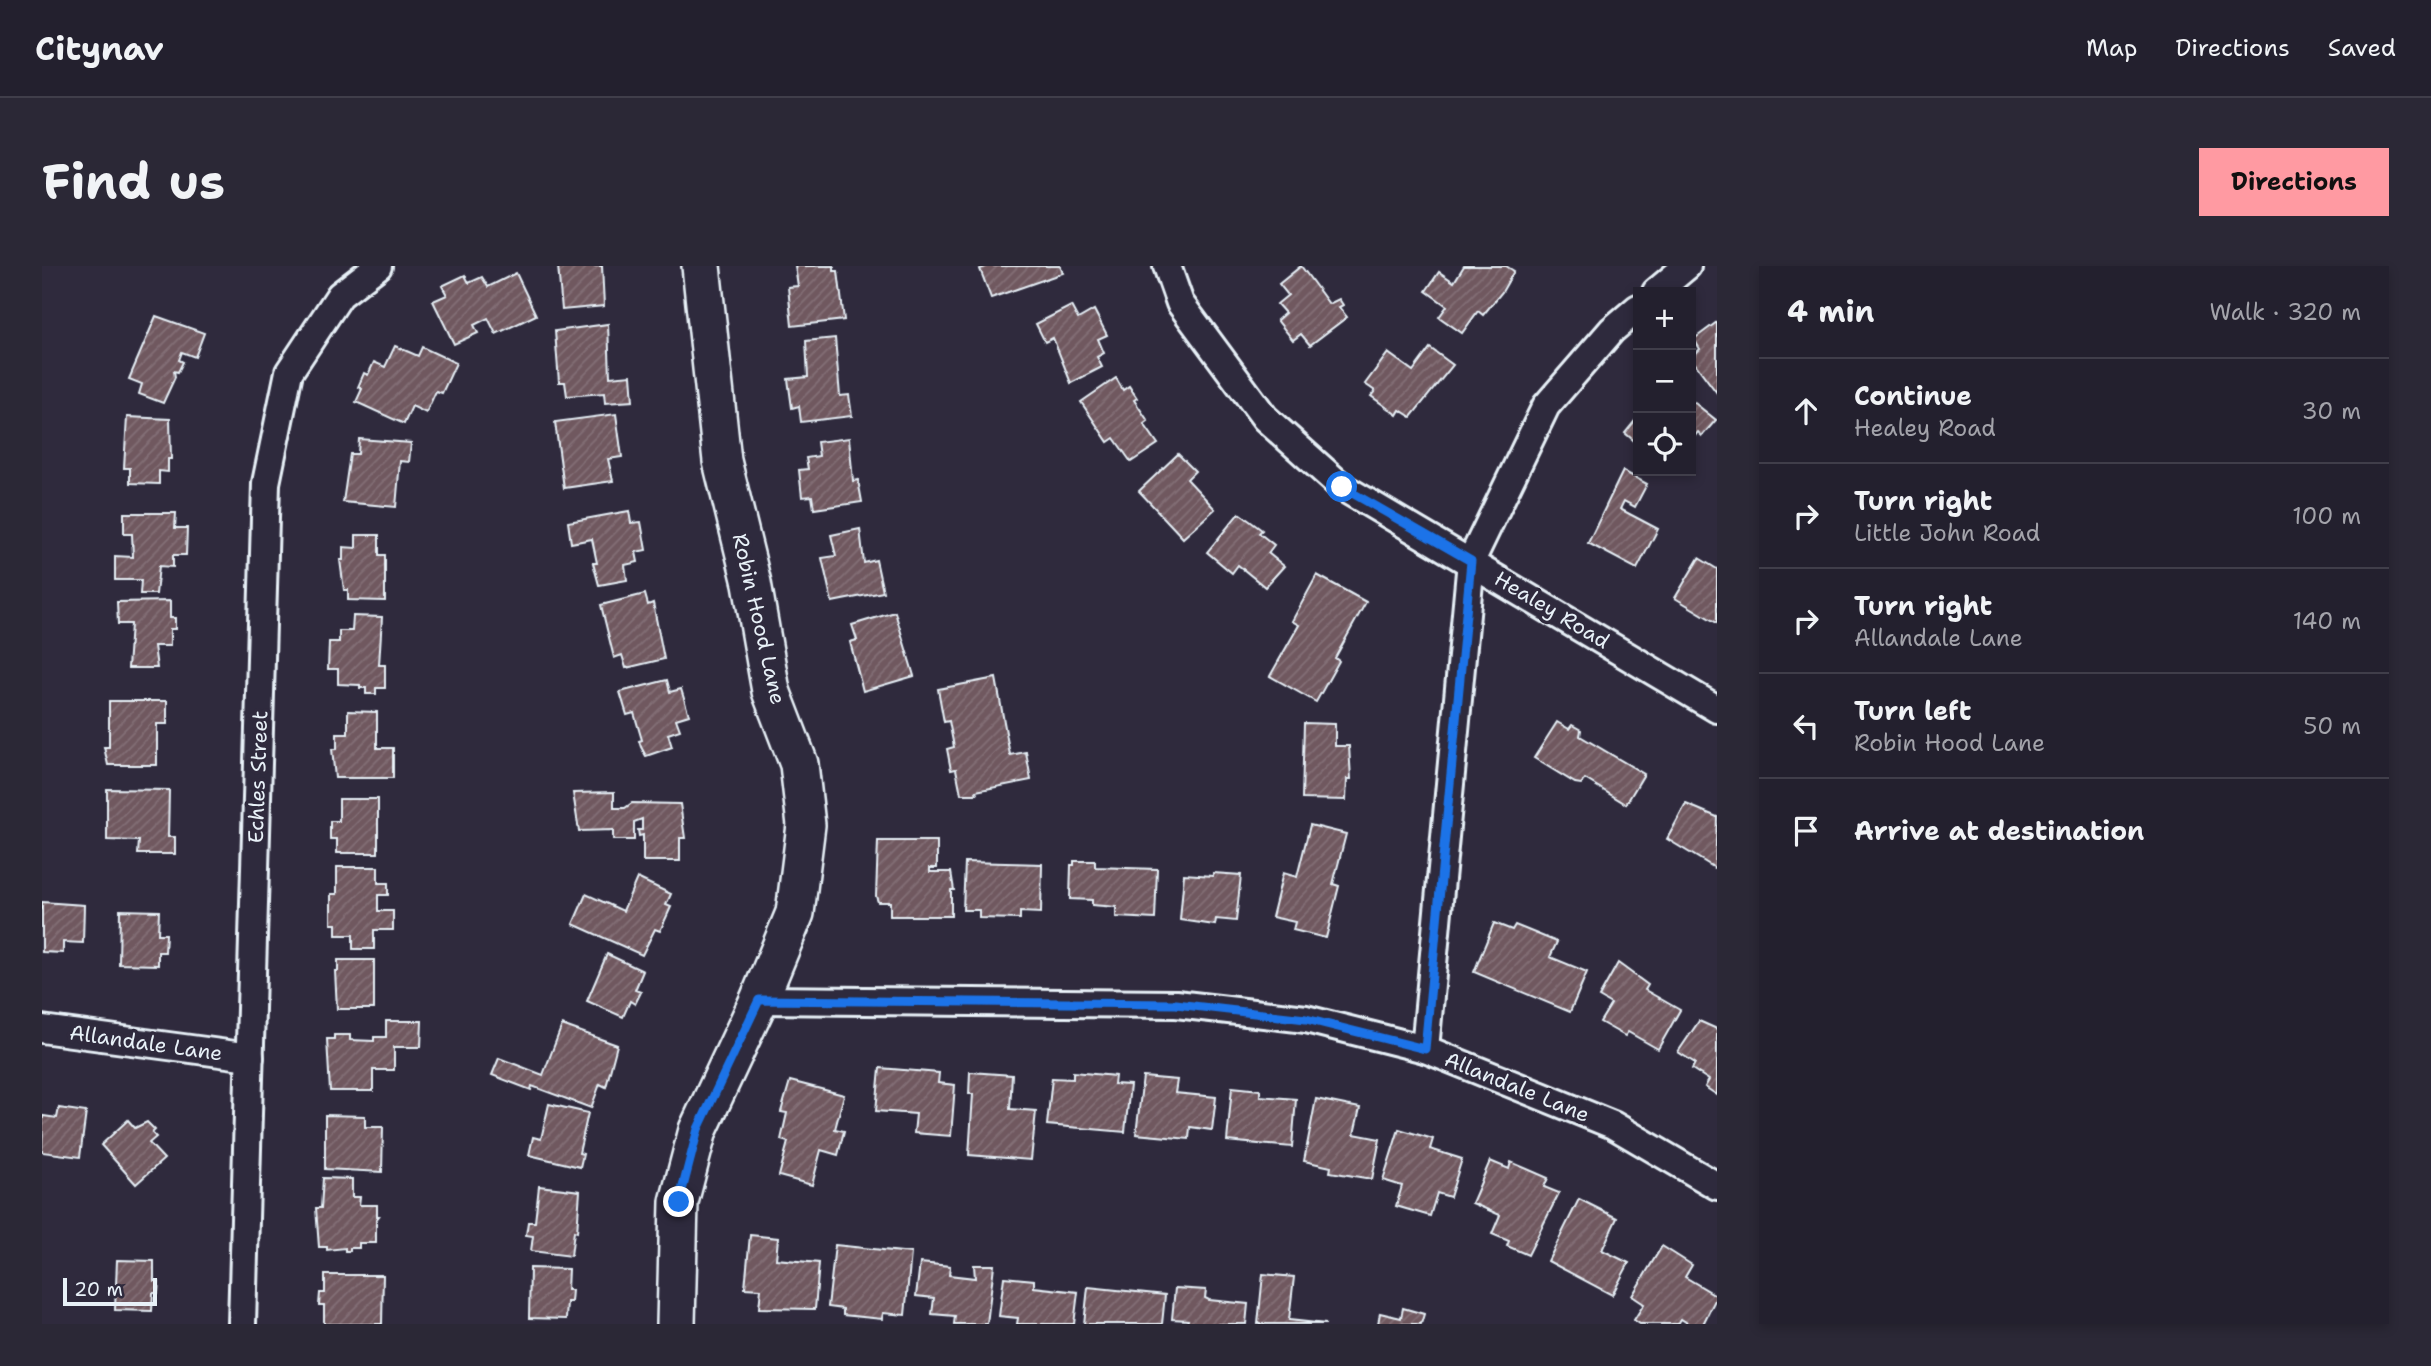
<!DOCTYPE html>
<html lang="en">
<head>
<meta charset="utf-8">
<style>
	body { margin:0; font-family:"Shantell Sans",sans-serif; background:#2b2836; color:#f1f3f6 }
	.controls { position:absolute; right:21px; top:21px; display:grid; overflow:hidden; border-radius:0px; box-shadow:0 4px 10px #0003 }
	.controls button { width:63px; height:63px; display:grid; place-items:center; padding:0; border:0; border-bottom:2px solid #403e4a; background:#23202e; color:#f1f3f6; font:35px sans-serif }
	.scale { position:absolute; left:21px; bottom:18px; width:94px; box-sizing:border-box; padding-left:7px; border:4px solid #e8f1f8; border-top:0; font-size:19px; line-height:24px; white-space:nowrap; color:#e8f1f8; -webkit-text-stroke:5px #2f2a3d; paint-order:stroke }
	.stop { position:absolute; width:21px; height:21px; margin:-16px; border:5px solid #1a73e8; border-radius:50%; background:#fff }
	.stop.end { background:#1a73e8; border-color:#fff; box-shadow:0 2px 7px #0008 }
	.list { margin:0; padding:0; list-style:none }
	h2 { display:flex; justify-content:space-between; align-items:center; height:91px; margin:0; padding:0 28px; font-size:30px }
	h2 small { font-size:23px; font-weight:400; color:#a3a3aa }
	.list li { display:grid; grid-template-columns:46px 1fr auto; gap:21px; align-items:center; box-sizing:border-box; height:105px; padding:0 28px; border-top:2px solid #403e4a }
	.list b { display:block; font-size:26px; white-space:nowrap }
	.list p { margin:0; font-size:23px; white-space:nowrap; color:#a3a3aa }
	.list em { font-size:23px; font-style:normal; color:#a3a3aa }
	.icon { flex:none; width:38px; height:38px; fill:none; stroke:currentColor; stroke-width:2; stroke-linecap:round; stroke-linejoin:round }
	.map { position:relative; flex:none; width:1675px; height:1058px; overflow:hidden; border-radius:0px }
	header { display:flex; align-items:center; gap:42px; box-sizing:border-box; height:98px; padding:0 35px; background:#23202e; border-bottom:2px solid #403e4a }
	header strong { font-size:33px }
	nav { display:flex; gap:38px; margin-inline-start:auto; font-size:24px }
	.intro { display:flex; align-items:center; justify-content:space-between; box-sizing:border-box; height:168px; padding:0 42px }
	h1 { margin:0; font-size:49px }
	.button { padding:18px 32px; border-radius:0px; background:#ff9aa2; color:#111; font-size:24px; font-weight:700 }
	main { display:flex; gap:42px; padding:0 42px }
	aside { flex:1; background:#23202e; border-radius:0px; box-shadow:0 4px 10px #0003 }
	.map>svg:first-child { display:block }
</style>
</head>
<body>
<header>
<strong>Citynav</strong>
<nav><a>Map</a><a>Directions</a><a>Saved</a></nav>
</header>
<div class="intro"><h1>Find us</h1><a class="button">Directions</a></div>
<main>
<div class="map">
<svg width="1675" height="1058" viewBox="0 0 1675 1058">
	<defs>
		<pattern id="building-hatch" width="6" height="6" patternUnits="userSpaceOnUse" patternTransform="scale(1.75)"><rect width="6" height="6" fill="#6f585f"/><path d="M-1 1l2-2M0 6l6-6M5 7l2-2" fill="none" stroke="#847077"/></pattern>
	</defs>
	<rect width="100%" height="100%" fill="#2f2a3d"/>
	<filter id="ink" filterUnits="userSpaceOnUse"><feTurbulence type="fractalNoise" baseFrequency=".0143" numOctaves="2"/><feDisplacementMap in="SourceGraphic" scale="14" xChannelSelector="R" yChannelSelector="G"/><feConvolveMatrix kernelMatrix="1 2 1 2 8 2 1 2 1" color-interpolation-filters="sRGB"/></filter>
	<g filter="url(#ink)">
		<g fill="url(#building-hatch)" stroke="#e8f1f8" stroke-width="2">
			<path d="M516,0H560L562,40L520,44Z"/>
			<path d="M753,0H792V5H796L802,54L750,60L746,21L756,20Z"/>
			<path d="M946,0H1018L1021,7L949,32L938,3Z"/>
			<path d="M1259,0L1287,38L1297,33L1301,39L1297,41L1305,51L1268,79L1259,68L1251,74L1235,54L1243,47L1235,38L1246,29L1237,18Z"/>
			<path d="M1464,0L1472,5L1460,26L1441,49L1436,45L1420,67L1397,51L1405,40L1384,25L1397,6L1412,16L1422,0Z"/>
			<path d="M474,7L494,49L454,68L446,52L432,59L436,67L412,78L391,35L405,29L400,20L423,9L427,17L440,11L446,21Z"/>
			<path d="M1029,40L1036,53L1052,44L1065,69L1056,73L1062,87L1055,91L1060,101L1029,117L1011,72L1003,76L994,58Z"/>
			<path d="M114,50L162,67L153,91L140,86L137,94L141,96L136,106L132,105L133,111L121,137L97,128L100,118L87,113Z"/>
			<path d="M1675,56V127L1649,92L1658,83L1652,73Z"/>
			<path d="M566,58L568,111L589,109L591,135L563,137L562,127L525,130L523,116H517L513,65Z"/>
			<path d="M793,72L798,130L807,129L810,150L759,156L757,140L750,142L746,113L766,111L764,75Z"/>
			<path d="M353,80L376,90L380,81L414,97L400,127L394,125L384,147L370,140L362,158L314,136L320,123L316,121L322,107L326,109L332,96L343,101Z"/>
			<path d="M1388,82L1411,99L1369,151L1358,144L1355,149L1329,130L1333,125L1323,118L1346,87L1371,105Z"/>
			<path d="M1074,112L1081,124L1087,120L1095,132L1092,134L1106,155L1102,158L1116,178L1089,196L1072,172L1066,176L1039,136Z"/>
			<path d="M1649,134L1674,154L1660,170L1656,166L1649,175Z"/>
			<path d="M574,148L580,191L566,193L571,215L522,222L513,156Z"/>
			<path d="M85,151L128,153L129,193H126V206L117,205V218L88,217V202H82Z"/>
			<path d="M1596,151V178L1583,167Z"/>
			<path d="M807,172L811,215L816,214L820,236L772,243L770,230L760,231L757,204L766,203L764,192L777,190L775,176Z"/>
			<path d="M317,173L369,177L367,196L358,195L354,241L301,236L308,188H316Z"/>
			<path d="M1136,188L1153,205L1145,213L1173,243L1141,272L1097,225Z"/>
			<path d="M1581,205L1605,218L1593,241L1582,235L1578,243L1616,263L1595,303L1546,277Z"/>
			<path d="M587,245L589,257L599,256L604,284L594,286L596,296L583,299L585,314L557,319L551,297H555L550,273L529,277L526,256Z"/>
			<path d="M82,247H134L133,262H145L144,289H131V301L117,300L114,328H98L99,314H73V290L91,291L90,268H82Z"/>
			<path d="M1197,247L1220,264L1217,267L1232,279L1226,287L1242,300L1223,321L1196,299L1190,307L1165,286Z"/>
			<path d="M818,263L822,297L834,294L841,326L790,336L780,292L794,290L789,269Z"/>
			<path d="M314,269H337V289H343V335L306,334V324H302L298,294H301V281L314,282Z"/>
			<path d="M1657,292L1675,303V357L1633,332Z"/>
			<path d="M1275,309L1324,336L1293,392L1297,395L1274,436L1228,410L1257,359L1250,355Z"/>
			<path d="M603,328L606,339L611,337L622,393L584,402L580,389L572,392L559,339Z"/>
			<path d="M128,335V352H133V363H128V380H112L115,402H86L89,358H76L75,336Z"/>
			<path d="M853,346L872,410L821,425L808,376L815,374L810,359Z"/>
			<path d="M311,350L340,351L337,399H343V422H334V428H324V422H318V419L296,418V403H286L287,376H297V365H310Z"/>
			<path d="M954,412L968,489L984,486L989,514L934,525L935,528H919L914,503L909,504L905,483L912,481L907,455L902,456L896,423Z"/>
			<path d="M625,414L628,426L639,423L647,449L634,453L638,464L626,468L630,481L604,490L599,481L597,475L600,474L592,447L585,449L578,426Z"/>
			<path d="M67,435H125V458H115V499H66L62,481H67Z"/>
			<path d="M306,445L335,446V482H351V512H293L290,483H295V468H306Z"/>
			<path d="M1515,456L1527,463L1530,459L1539,464L1538,470L1602,508L1584,538L1543,513L1539,518L1533,517L1492,492Z"/>
			<path d="M1262,457L1293,458V480H1307L1309,513H1305L1304,534L1260,533Z"/>
			<path d="M65,523L127,524L126,571H133V588H96L97,575L65,574Z"/>
			<path d="M572,526V542H583L590,537L638,538L643,572H638V595H601V569L597,570L596,564H600V553L592,556V574H571V564L537,565L531,527Z"/>
			<path d="M297,533H336V587H295V573H288V555H297Z"/>
			<path d="M1644,538L1675,551L1673,602L1625,573Z"/>
			<path d="M1268,559L1304,568L1291,618L1297,620L1284,672L1251,664L1253,656L1230,651L1241,607L1255,611Z"/>
			<path d="M836,575H895V602H888V606H909L912,624H909V650H848V636H836L834,630Z"/>
			<path d="M1032,595H1053V601L1115,603L1113,653L1074,651V641L1050,639V634L1028,633L1029,599H1032Z"/>
			<path d="M923,596L1000,598L999,647L978,646V653L937,652V644H921Z"/>
			<path d="M295,601H336V617H346V629H336V645H351V664H332V683H311V669H294V658H289V628H295Z"/>
			<path d="M1171,607L1199,609L1194,655L1174,653L1173,659L1138,654L1142,608L1171,610Z"/>
			<path d="M595,612L629,628L624,639L629,641L618,665L613,663L600,689L531,658L544,628L581,645Z"/>
			<path d="M0,636L42,639L41,677L21,676V687L0,686Z"/>
			<path d="M78,644L117,645L116,668H124L123,686H116V699L77,698Z"/>
			<path d="M1452,657L1470,664L1473,659L1515,676L1508,691L1545,706L1528,746L1432,706Z"/>
			<path d="M565,688L601,705L593,724L599,726L593,738L588,735L581,751L545,735Z"/>
			<path d="M296,694H332V743H295L293,705H296Z"/>
			<path d="M1576,697L1606,719L1603,724L1638,744L1616,783L1586,766L1583,770L1558,756L1569,738L1557,731Z"/>
			<path d="M344,755H380L379,781H352V804H331V825H288L285,773H292V769H308V774L332,775V771H344Z"/>
			<path d="M1657,755L1675,763V829L1663,821L1667,814L1650,803L1653,797L1636,786Z"/>
			<path d="M520,759L575,779L564,821L558,818L549,842L490,820L489,824L450,809L457,792L501,809Z"/>
			<path d="M838,802L897,807L896,817L913,819L909,870L872,867L874,848L834,845Z"/>
			<path d="M928,806L970,809L968,843L994,845L989,894L927,889L931,828H927Z"/>
			<path d="M1031,806L1073,810L1072,818L1088,819L1083,866L1005,859L1010,812L1031,813Z"/>
			<path d="M1101,811L1135,814L1133,827L1174,831L1170,864L1148,861L1147,873L1094,868Z"/>
			<path d="M748,815L802,829L793,863L802,865L796,889L779,884L770,919L737,910L746,876L739,874L745,847L739,846Z"/>
			<path d="M1190,821L1218,824V830L1254,833L1250,881L1185,875Z"/>
			<path d="M1274,833L1318,842L1312,868L1338,873L1330,913L1288,906L1289,901L1262,895Z"/>
			<path d="M507,838L546,847L537,887L541,888L538,901L487,889L491,871L499,873Z"/>
			<path d="M17,842L44,846L38,891L0,886L1,850L15,852Z"/>
			<path d="M283,849L323,850V861H341L340,906L283,903Z"/>
			<path d="M86,854L93,862L105,856L113,864L110,867L114,871L107,877L122,893L94,918L59,879Z"/>
			<path d="M1357,863L1391,873L1388,883L1420,893L1408,931L1395,927L1388,950L1354,940L1360,920L1341,914Z"/>
			<path d="M1448,895L1467,903L1469,896L1506,912L1502,921L1517,927L1486,989L1465,980L1467,975L1450,968L1458,949L1430,937Z"/>
			<path d="M281,912L310,913V931H318L317,939H335V950H337L334,954V977H317V982H308V985H303V982L285,984V981H277L274,942H279Z"/>
			<path d="M497,920L538,925L535,966L532,965L529,990L489,985L491,970L484,969L486,956H493Z"/>
			<path d="M1537,933L1575,952L1560,984L1587,997L1570,1029L1506,995Z"/>
			<path d="M708,969L736,972L734,993L777,997L773,1043L717,1042L719,1023L703,1022Z"/>
			<path d="M793,979L869,987L863,1049L841,1047L840,1053L801,1049V1043L786,1041Z"/>
			<path d="M1620,980L1650,999L1643,1011L1675,1030L1661,1058H1647L1639,1053L1636,1058H1598L1592,1054L1602,1038L1590,1030Z"/>
			<path d="M75,994L112,995V1015H117L116,1027H111L110,1045L73,1044Z"/>
			<path d="M878,997L908,1000L907,1009L933,1012L932,999H952L945,1058H912L913,1050L890,1048L892,1032L874,1030Z"/>
			<path d="M488,1002L526,1003L525,1024H530L529,1036H525L524,1053L487,1052Z"/>
			<path d="M1221,1008L1252,1011L1247,1054L1284,1058H1216Z"/>
			<path d="M283,1009H341L340,1058H282V1039H277L278,1027H283Z"/>
			<path d="M962,1011L992,1014V1021L1036,1026L1032,1058H975L976,1052L957,1050Z"/>
			<path d="M1046,1021L1123,1029L1120,1058H1042Z"/>
			<path d="M1133,1022L1164,1024L1163,1032L1167,1034L1206,1038L1204,1058H1145L1146,1054L1130,1053Z"/>
			<path d="M1361,1042L1382,1048L1379,1058H1336L1338,1047L1359,1052Z"/>
		</g>
		<g fill="none" stroke-linecap="round" stroke-linejoin="round">
			<defs>
				<g id="street">
					<path d="M1125,0L1138,37L1223,152L1300,221L1675,443"/>
					<path d="M1614,26L1645,0"/>
					<path d="M717,734L1134,738L1264,753L1383,783L1571,859L1675,920"/>
					<path d="M0,763L208,791"/>
					<path d="M1383,783L1429,295L1504,140L1570,64L1596,42"/>
					<path d="M200,1058L224,217L247,106L298,29L336,0"/>
				</g>
				<path id="secondary" d="M634,1058L637,936L656,864L717,734L753,647L764,559L757,498L729,425L710,317L680,195L659,0"/>
			</defs>
			<use href="#street" stroke="#e8f1f8" stroke-width="32"/>
			<use href="#secondary" stroke="#e8f1f8" stroke-width="42"/>
			<use href="#street" stroke="#2f2a3d" stroke-width="26"/>
			<use href="#secondary" stroke="#2f2a3d" stroke-width="37"/>
		</g>
	</g>
	<g fill="none" stroke-linecap="round" stroke-linejoin="round" filter="url(#ink)">
		<path stroke="#1a73e8" stroke-width="9" d="M637,936L656,863L717,734L1134,738L1264,753L1383,783L1429,295L1300,221"/>
	</g>
	<g text-anchor="middle" stroke-width="7" stroke-linejoin="round" paint-order="stroke">
		<g font-size="21" fill="#e8f1f8" stroke="#2f2a3d">
			<text transform="translate(1510 344) rotate(31)" y="7">Healey Road</text>
			<text transform="translate(717 353) rotate(77)" y="7">Robin Hood Lane</text>
			<text transform="translate(216 511) rotate(-88)" y="7">Echles Street</text>
			<text transform="translate(104 777) rotate(8)" y="7">Allandale Lane</text>
			<text transform="translate(1475 821) rotate(22)" y="7">Allandale Lane</text>
		</g>
	</g>
</svg>
<div class="controls">
<button>+</button>
<button>−</button>
<button><svg class="icon" aria-label="locate" viewBox="0 0 24 24"><circle cx="12" cy="12" r="6"/><path d="M12 2v4M12 18v4M2 12h4M18 12h4"/></svg></button>
</div>
<div class="scale">20 m</div>
<div class="stop" style="left:1300px;top:221px"></div>
<div class="stop end" style="left:637px;top:936px"></div>
</div>
<aside>
<h2>4 min<small>Walk · 320 m</small></h2>
<ul class="list">
<li><svg class="icon" aria-label="ahead" viewBox="0 0 24 24"><path d="M12 20V5M6 11l6-6 6 6"/></svg><div><b>Continue</b><p>Healey Road</p></div><em>30 m</em></li>
<li><svg class="icon" aria-label="right" viewBox="0 0 24 24"><path d="M7 20v-9h11M14 6l5 5-5 5"/></svg><div><b>Turn right</b><p>Little John Road</p></div><em>100 m</em></li>
<li><svg class="icon" aria-label="right" viewBox="0 0 24 24"><path d="M7 20v-9h11M14 6l5 5-5 5"/></svg><div><b>Turn right</b><p>Allandale Lane</p></div><em>140 m</em></li>
<li><svg class="icon" aria-label="left" viewBox="0 0 24 24"><path d="M17 20v-9H6M10 6l-5 5 5 5"/></svg><div><b>Turn left</b><p>Robin Hood Lane</p></div><em>50 m</em></li>
<li><svg class="icon" aria-label="arrive" viewBox="0 0 24 24"><path d="M6 21V4h12l-3 4 3 4H6"/></svg><div><b>Arrive at destination</b></div></li>
</ul>
</aside>
</main>
</body>
</html>
